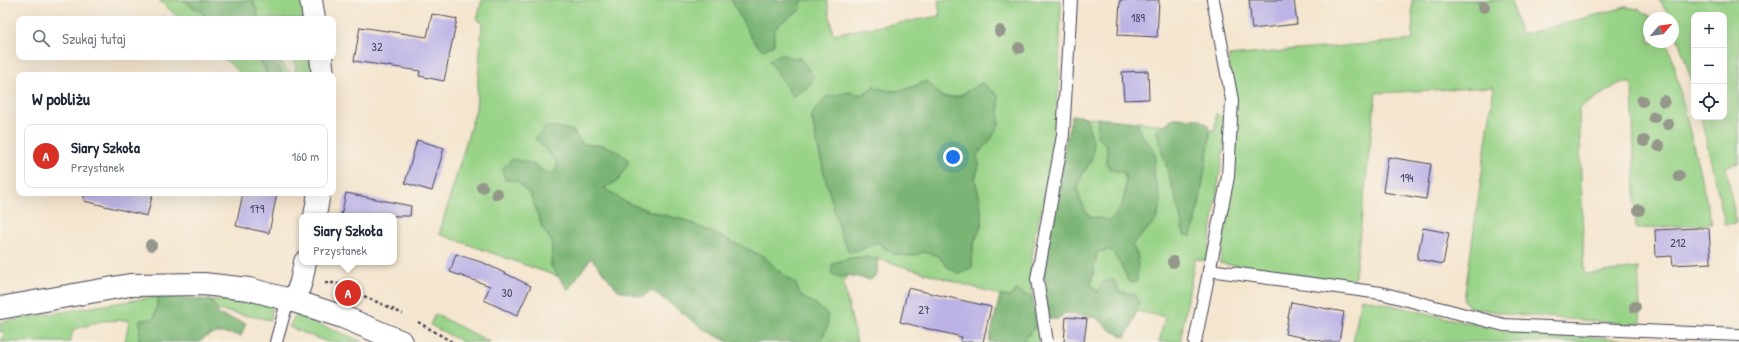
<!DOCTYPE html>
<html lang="pl">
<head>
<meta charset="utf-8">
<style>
	body { margin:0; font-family:"Patrick Hand",sans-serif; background:#f6f6f7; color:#1f2937 }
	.controls { position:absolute; right:12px; top:12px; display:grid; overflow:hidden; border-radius:8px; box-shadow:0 4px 16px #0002 }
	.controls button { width:36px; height:36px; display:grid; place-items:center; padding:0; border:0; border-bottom:1px solid #e0e1e3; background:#fff; color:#1f2937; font:20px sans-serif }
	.compass { position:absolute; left:1643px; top:12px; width:36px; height:36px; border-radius:50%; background:#fff; box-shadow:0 4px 16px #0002; rotate:61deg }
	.you { position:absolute; left:953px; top:157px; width:14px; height:14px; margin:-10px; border:3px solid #fff; border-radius:50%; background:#1a73e8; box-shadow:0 0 0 6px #1a73e833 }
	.badge { display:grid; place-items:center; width:26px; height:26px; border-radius:50%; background:#d93025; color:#fff; font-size:13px; font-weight:700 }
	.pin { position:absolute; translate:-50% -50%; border:2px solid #fff; box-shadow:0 1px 4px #0006 }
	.popup { position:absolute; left:299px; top:213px; width:98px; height:52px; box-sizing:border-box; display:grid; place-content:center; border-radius:8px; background:#fff; filter:drop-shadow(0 1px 3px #0005); font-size:13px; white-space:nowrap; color:#747a83 }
	.popup b { font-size:15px; color:#1f2937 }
	.popup::after { content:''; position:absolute; left:50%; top:100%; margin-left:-8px; border:8px solid transparent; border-top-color:#fff }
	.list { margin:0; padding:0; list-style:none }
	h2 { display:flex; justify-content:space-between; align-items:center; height:52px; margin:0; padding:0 16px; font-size:17px }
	h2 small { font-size:13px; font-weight:400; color:#747a83 }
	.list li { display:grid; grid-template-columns:26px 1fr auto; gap:12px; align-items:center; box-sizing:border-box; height:64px; margin:0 8px 8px; padding:0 8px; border:1px solid #e0e1e3; border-radius:8px }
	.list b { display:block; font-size:15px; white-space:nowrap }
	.list p { margin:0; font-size:13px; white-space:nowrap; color:#747a83 }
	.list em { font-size:13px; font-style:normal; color:#747a83 }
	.icon { flex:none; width:22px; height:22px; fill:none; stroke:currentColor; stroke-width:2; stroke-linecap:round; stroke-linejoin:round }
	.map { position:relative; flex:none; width:1739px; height:342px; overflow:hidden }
	.search { position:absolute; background:#fff; box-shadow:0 4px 16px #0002; left:16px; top:16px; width:320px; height:44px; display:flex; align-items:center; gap:10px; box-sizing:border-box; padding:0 14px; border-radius:8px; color:#747a83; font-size:15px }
	.panel { position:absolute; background:#fff; box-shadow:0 4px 16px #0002; left:16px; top:72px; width:320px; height:124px; border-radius:8px }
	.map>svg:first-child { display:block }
</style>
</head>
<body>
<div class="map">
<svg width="1739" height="342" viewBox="0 0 1739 342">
	<rect width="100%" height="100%" fill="#f7f3e8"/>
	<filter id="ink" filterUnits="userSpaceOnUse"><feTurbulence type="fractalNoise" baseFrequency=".025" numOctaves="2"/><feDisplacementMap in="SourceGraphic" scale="8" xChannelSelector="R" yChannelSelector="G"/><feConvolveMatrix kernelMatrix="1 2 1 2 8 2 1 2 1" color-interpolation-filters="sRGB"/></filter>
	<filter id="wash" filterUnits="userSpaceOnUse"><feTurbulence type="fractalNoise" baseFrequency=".012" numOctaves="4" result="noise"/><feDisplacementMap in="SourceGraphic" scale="16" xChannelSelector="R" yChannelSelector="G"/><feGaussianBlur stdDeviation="0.9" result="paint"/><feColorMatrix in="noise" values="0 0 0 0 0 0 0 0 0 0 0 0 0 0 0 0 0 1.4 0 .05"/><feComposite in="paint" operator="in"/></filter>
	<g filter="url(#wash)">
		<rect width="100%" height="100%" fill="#f4e5ce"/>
		<g fill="#98d387" stroke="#5d7a61" fill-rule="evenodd">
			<path d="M159,0H183L210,19H180Z"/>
			<path d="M252,0H302L305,19H258L257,10Z"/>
			<path d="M482,0H731L736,6L774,30L783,21L800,10L802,0H827L833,34L940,16L938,0H1061L1059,86L1056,112L1060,113L1051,173L1035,234L1030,275L1033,299L1016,290L1010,297L1000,295L878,259L858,257L833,263L840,277L848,275L843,282L857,342H821L828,325L816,304L801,297L795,283L779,271L765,257L684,220L649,211L625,202L603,188L629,162C611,144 606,146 582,144L572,130L546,151L558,164L554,173H547L531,163L517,181L531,196L542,227L552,242L551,266L559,277L439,234L476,109L482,22L477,20ZM770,60L811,85L805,89ZM927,81L942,97H957L982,83L992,138L976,155L979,165L975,179L980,200L982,224L973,245L972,267L946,266L939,256L924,252L912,256L894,254L877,242L861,250L832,198L820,157L811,115L850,92L862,95L874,86C896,96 906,89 927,81Z"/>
			<path d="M1412,0H1511L1521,35L1626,7L1639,9L1653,18H1649V42H1666L1671,53L1712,224L1636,229L1632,83H1620L1579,108L1584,274L1638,268L1641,325L1508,314L1469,307L1464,300L1494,87L1376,93L1354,284L1220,263L1233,177L1229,56L1413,40Z"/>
			<path d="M1659,0H1739V163L1726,166L1736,223L1725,224L1701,117H1724V15H1694V87L1673,24V18H1671Z"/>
			<path d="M222,57C242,57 260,53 267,75H243Z"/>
			<path d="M271,57H278L284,67L290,73L295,72L296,67L291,57H310L313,75H284Z"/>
			<path d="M1216,113L1224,119L1225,138L1207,261L1195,259L1180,342H1159L1165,317L1136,311L1139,302L1120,292L1112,278L1098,293L1091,284L1097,252L1112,250L1121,265L1129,282L1138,257L1132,245L1156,220L1161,202L1154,176L1155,155L1153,148L1141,135L1137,122L1165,125L1157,131C1165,166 1178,199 1184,235L1195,226V215L1199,205L1210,136L1209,130H1215Z"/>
			<path d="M1086,117L1098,118C1096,129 1099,139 1107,146L1106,163L1111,170L1125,173L1126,188L1121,211L1110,220L1090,217C1081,205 1074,192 1081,177C1083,172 1088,168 1089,163C1093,147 1090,133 1086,117Z"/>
			<path d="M159,296L154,319L140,320L139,342H125L129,320L101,321L73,330L70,342H1L5,331L0,332V322Z"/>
			<path d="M1361,298L1503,331L1667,342H1353Z"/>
			<path d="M238,299L272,306L271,320L217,310L211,300Z"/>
			<path d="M435,314L490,342H463L430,325Z"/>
			<path d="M295,315L364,342H327L289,327Z"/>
			<path d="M1037,325L1040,342H1022Z"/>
		</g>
		<g fill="#7ab574" stroke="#4e6c58">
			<path d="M183,0H252L257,10L258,19H210Z"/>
			<path d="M731,0H802L800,10L783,21L774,30V45L762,50L752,39Z"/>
			<path d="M781,54L790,58L799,57L813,75L811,85L793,97L769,60Z"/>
			<path d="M253,57H271V60L284,75H267L264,65Z"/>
			<path d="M927,81L942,97H957L982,83L999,96V124L992,138L977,155L979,165L975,179L980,200L982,224L973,245L972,267L960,274L946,266L939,256L924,252L912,256L894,254L877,242L861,250L849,252L841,235L824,173L811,115L826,97L850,92L862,95L874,86C896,96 906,89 927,81Z"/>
			<path d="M1072,115L1086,117C1089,128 1095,143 1093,154C1091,163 1085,168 1081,176C1074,192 1081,205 1090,217L1110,220C1126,206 1126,194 1125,173L1111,170L1106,163L1107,146L1097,136L1098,118L1137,122L1141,135L1153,148L1155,155L1154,176L1161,202L1156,220L1132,245L1138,257L1137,282H1129L1121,265L1111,250L1097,252L1091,284L1098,293L1101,284L1112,278L1120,292L1133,293L1139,302L1132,325L1125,337L1110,330L1097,318L1065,313L1058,319H1049C1049,304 1043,299 1042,285L1060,166Z"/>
			<path d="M1174,118L1199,119L1208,125L1210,137L1199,205C1195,216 1195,226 1191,236L1184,235C1178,199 1165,166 1157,130Z"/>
			<path d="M547,126L572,130L582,144C606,146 611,144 629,161L619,180L604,188L625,202L649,211L684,220L765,257L779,271L795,283L802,297L816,304L827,314L828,325L821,342H728L705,330L652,290L642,297L618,290L591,258L568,290L551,266L552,242L542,227L531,196L517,181L505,180L502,169L512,159L531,163L547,173H554L558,164L535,138Z"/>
			<path d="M866,257L878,259L877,274L871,280L848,275L840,277L831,274L833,263L850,258Z"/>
			<path d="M1016,290L1033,299L1037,325L1022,342H989L1000,295L1010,297Z"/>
			<path d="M159,296L211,300L219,315L246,323L241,336C226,333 212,329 200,342H139L140,320L154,319Z"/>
		</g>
		<g id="blocks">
			<g fill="#bcb2e6">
				<path d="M1120,0H1159L1157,37L1118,35Z"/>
				<path d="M1249,0H1294L1297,24L1252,29Z"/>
				<path d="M432,14L457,19L444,81L419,76L420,71L354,61L360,27L427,37Z"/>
				<path d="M1148,71L1149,99L1124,100L1122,72Z"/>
				<path d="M417,140L444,148L432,191L405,183Z"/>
				<path d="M1388,157L1431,164L1426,199L1383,192Z"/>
				<path d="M84,193H153L147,216L84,201Z"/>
				<path d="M243,193H277L269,233L236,226Z"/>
				<path d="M346,193L411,206L410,216H341Z"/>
				<path d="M1423,228L1449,233L1443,264L1417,259Z"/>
				<path d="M1699,228H1709L1711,263L1673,265L1672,256L1656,257L1655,230Z"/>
				<path d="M456,254L484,263L531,286L517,316L484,300L490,286L450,272Z"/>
				<path d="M908,288L991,307L983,342H960L962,337L900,322Z"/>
				<path d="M1291,302L1344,312L1339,342H1327L1285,334Z"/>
				<path d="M1066,317L1087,319L1084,342H1064Z"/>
			</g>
		</g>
	</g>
	<g filter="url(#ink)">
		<use href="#blocks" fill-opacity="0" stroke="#423f51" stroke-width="1"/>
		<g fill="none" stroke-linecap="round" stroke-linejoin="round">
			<defs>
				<g id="lane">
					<path d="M1209,270L1381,293L1504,325L1739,335"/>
					<path d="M276,342L288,299"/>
					<path d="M1047,342L1037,279L1063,135L1071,0"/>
					<path d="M1195,342L1228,177L1232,100L1213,0"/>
				</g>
				<g id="street">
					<path d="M311,0L314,19"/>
					<path d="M321,57L323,75"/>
					<path d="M315,216L319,193"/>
					<path d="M294,301L301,282L305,262"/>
					<path d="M0,308L130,285L203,284L249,289L294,301L343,317L402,342"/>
				</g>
			</defs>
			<use href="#lane" stroke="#423f51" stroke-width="14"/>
			<use href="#street" stroke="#423f51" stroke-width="24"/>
			<g stroke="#423f51" stroke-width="2.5" stroke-dasharray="3 3" stroke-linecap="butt">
				<path d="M325,283H336L403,314"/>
				<path d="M418,322L452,342"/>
			</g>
			<use href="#lane" stroke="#fff" stroke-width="12"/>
			<use href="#street" stroke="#fff" stroke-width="22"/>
		</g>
		<g fill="#94978a">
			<circle cx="1484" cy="7" r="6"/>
			<circle cx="1000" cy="31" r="6"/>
			<circle cx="1019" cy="48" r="6"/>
			<circle cx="1642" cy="101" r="6"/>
			<circle cx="1664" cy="101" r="6"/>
			<circle cx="1654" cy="117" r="6"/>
			<circle cx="1668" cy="124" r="6"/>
			<circle cx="1644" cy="141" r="6"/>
			<circle cx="1659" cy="146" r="6"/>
			<circle cx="1679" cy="176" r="6"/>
			<circle cx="482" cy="187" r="6"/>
			<circle cx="497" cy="194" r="6"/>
			<circle cx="1639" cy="210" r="6"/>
			<circle cx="151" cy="245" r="6"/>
			<circle cx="1173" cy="262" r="6"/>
			<circle cx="1635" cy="307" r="6"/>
		</g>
	</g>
	<g text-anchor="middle" stroke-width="3.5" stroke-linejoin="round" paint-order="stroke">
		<g font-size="12" fill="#484666">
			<text x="1138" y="22">189</text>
			<text x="377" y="51">32</text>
			<text x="1407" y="182">194</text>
			<text x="257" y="213">179</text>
			<text x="1678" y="247">212</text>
			<text x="507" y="297">30</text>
			<text x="924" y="314">27</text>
		</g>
	</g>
</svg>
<div class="controls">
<button>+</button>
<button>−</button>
<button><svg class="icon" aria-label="locate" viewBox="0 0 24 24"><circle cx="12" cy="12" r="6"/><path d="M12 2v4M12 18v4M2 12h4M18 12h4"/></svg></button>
</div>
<svg class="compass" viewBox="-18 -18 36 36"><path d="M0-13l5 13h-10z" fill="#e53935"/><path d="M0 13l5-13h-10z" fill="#747a83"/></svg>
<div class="you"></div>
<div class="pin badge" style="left:348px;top:293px">A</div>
<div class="popup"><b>Siary Szkoła</b>Przystanek</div>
<div class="search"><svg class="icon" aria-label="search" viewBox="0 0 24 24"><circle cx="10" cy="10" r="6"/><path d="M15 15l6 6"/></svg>Szukaj tutaj</div>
<section class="panel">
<h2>W pobliżu<small></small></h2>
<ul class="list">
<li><span class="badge">A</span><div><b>Siary Szkoła</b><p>Przystanek</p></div><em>160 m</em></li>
</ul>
</section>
</div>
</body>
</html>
